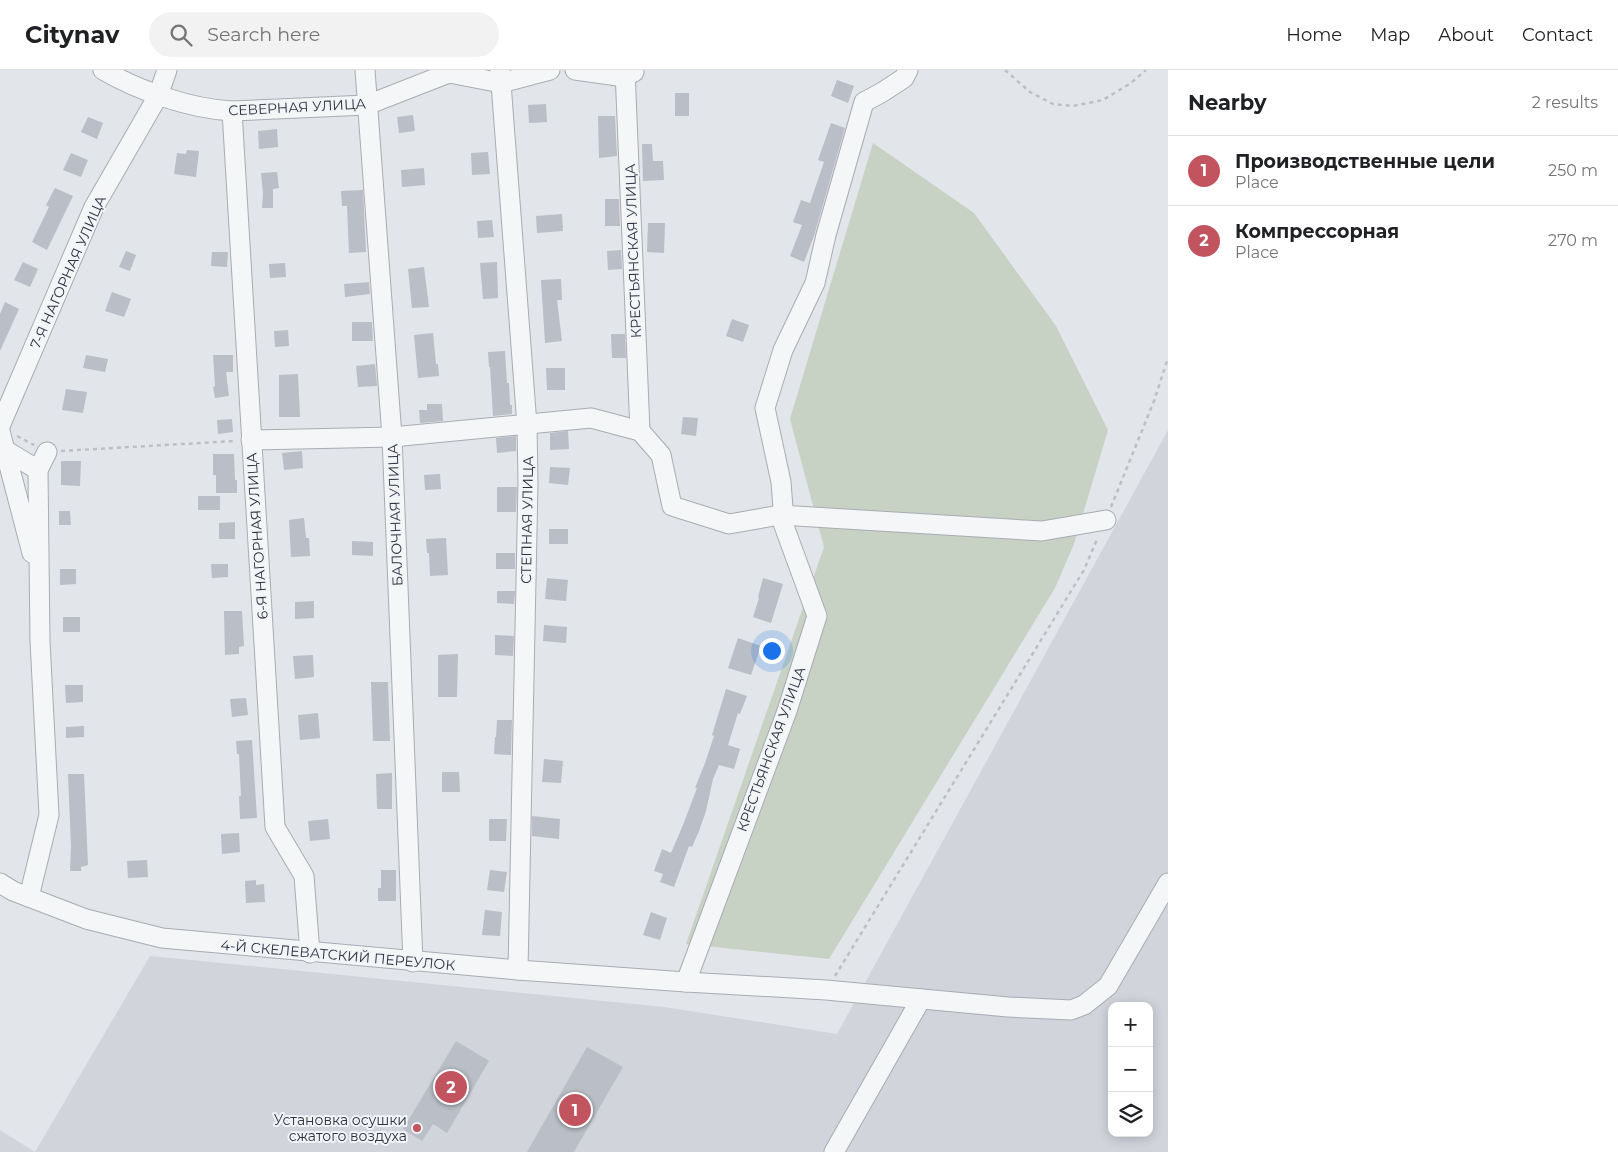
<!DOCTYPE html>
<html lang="en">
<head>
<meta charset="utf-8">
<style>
	body { margin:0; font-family:Montserrat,sans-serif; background:#f2f2f2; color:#202124 }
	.controls { position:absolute; right:15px; bottom:15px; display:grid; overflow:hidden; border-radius:10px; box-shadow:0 2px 12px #0003 }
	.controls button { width:45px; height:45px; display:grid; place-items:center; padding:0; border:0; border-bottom:1px solid #e0e0e0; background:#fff; color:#202124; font:25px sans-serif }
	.you { position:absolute; left:771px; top:580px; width:18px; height:18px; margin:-12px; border:4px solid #fff; border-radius:50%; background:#1a73e8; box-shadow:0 0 0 8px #1a73e833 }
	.badge { display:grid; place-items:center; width:32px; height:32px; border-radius:50%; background:#c1545e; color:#fff; font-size:16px; font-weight:700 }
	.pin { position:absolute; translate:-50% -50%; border:2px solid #fff; box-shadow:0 1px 5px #0006 }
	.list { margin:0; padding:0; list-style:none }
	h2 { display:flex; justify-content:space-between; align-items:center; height:65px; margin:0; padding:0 20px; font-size:21px }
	h2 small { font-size:16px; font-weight:400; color:#757577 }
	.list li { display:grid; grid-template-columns:32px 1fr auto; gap:15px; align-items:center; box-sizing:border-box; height:70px; padding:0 20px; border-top:1px solid #e0e0e0 }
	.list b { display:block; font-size:19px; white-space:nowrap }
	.list p { margin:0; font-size:16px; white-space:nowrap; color:#757577 }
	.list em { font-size:16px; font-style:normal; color:#757577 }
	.icon { flex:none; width:28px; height:28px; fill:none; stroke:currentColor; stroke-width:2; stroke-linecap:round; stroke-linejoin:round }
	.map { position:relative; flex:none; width:1168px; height:1082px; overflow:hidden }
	header { display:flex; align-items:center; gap:30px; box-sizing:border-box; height:70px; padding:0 25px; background:#fff; border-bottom:1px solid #e0e0e0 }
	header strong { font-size:24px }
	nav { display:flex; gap:28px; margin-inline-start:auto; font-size:18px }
	.search { width:350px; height:45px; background:#f2f2f2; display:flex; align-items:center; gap:12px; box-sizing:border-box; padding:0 18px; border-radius:28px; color:#757577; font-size:19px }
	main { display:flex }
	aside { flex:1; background:#fff }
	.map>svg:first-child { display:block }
</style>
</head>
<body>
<header>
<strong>Citynav</strong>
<div class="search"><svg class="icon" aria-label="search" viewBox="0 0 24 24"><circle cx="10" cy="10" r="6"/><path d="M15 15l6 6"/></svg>Search here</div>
<nav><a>Home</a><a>Map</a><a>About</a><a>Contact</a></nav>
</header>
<main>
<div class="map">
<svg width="1168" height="1082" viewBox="0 0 1168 1082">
	<rect width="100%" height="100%" fill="#e2e5e9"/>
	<path fill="#d1d4db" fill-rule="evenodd" d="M1168,360V1082H0V1060L35,1082L150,886L664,937L837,964ZM1112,936H1149V1063H1112Z"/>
	<path fill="#c7d2c4" d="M873,73L974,143L1056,256L1108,360L1074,474L1055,518L829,889L686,874L824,477L790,349Z"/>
	<g fill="#babec6">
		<path d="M837,10L854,16L848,33L831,26Z"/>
		<rect x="675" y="23" width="14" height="23"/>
		<path d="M546,34L547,52L529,53L528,35Z"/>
		<path d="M413,45L415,61L399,63L397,47Z"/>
		<path d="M598,46H615L617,86L599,88Z"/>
		<path d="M88,47L103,53L97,69L81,62Z"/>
		<path d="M831,53L845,58L814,166L804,192L790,186L802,155L793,152L801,130L810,133L824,92L818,90Z"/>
		<path d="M277,59L278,77L259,79L258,61Z"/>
		<path d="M642,74H652L653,91H663L664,110L643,111Z"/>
		<path d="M187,80L199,81L196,107L174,104L177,83L186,84Z"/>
		<path d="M488,82L490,104L472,105L471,83Z"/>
		<path d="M71,83L88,90L81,107L63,100Z"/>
		<path d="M424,98L425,115L402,117L401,100Z"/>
		<path d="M277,102L279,118L273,119V138H262L263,124L261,103Z"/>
		<path d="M55,118L73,126L47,180L32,172L49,137L46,135Z"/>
		<path d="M363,120L366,182L349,183L347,136H342L341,121Z"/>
		<path d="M605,129H619L620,156H605Z"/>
		<path d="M562,144L563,161L537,163L536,146Z"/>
		<path d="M492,150L494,167L478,168L477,151Z"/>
		<path d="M648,153H665L664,183L647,182Z"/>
		<path d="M621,180L622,199L608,200L607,181Z"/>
		<path d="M126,181L136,185L130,201L119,197Z"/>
		<path d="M212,182H228L227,197L211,196Z"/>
		<path d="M23,192L38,199L30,217L14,210Z"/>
		<path d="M497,192L498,228L483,229L480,193Z"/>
		<path d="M285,193L286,207L270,208L269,194Z"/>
		<path d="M424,197L429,237L412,238L408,199Z"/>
		<path d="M561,209L562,230H557L562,271L545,273L541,210Z"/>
		<path d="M369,212L370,224L345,227L344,214Z"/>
		<path d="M112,222L131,229L124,247L105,241Z"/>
		<path d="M5,232L19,239L0,281V244Z"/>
		<path d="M732,249L749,255L743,272L726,266Z"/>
		<path d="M352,252H372L373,271H352Z"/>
		<path d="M288,260L289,276L275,277L274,261Z"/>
		<path d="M433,263L436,294H438L439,306L418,308L414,265Z"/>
		<path d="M611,264H625L626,288H612Z"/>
		<path d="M505,281L507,313H509L510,335H512V344L493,346L490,297H489L488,282Z"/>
		<path d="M86,285L108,289L105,302L83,298Z"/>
		<path d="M213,285H233V302H226L229,326L215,328L213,317L215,316Z"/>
		<path d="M375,294L377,316L358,317L356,296Z"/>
		<path d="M546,298H565V320H547Z"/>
		<path d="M298,304L300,347H279V305Z"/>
		<path d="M66,319L87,322L83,343L62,340Z"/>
		<path d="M427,334H442L443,351L420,353L419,340H427Z"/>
		<path d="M683,347L698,348L696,366L681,364Z"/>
		<path d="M232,349L233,362L218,364L217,350Z"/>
		<path d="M568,361L569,379L550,380V363Z"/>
		<path d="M516,366V381L497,383L496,368Z"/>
		<path d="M302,381L303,398L284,400L282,383Z"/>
		<path d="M213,384H234L235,410H237V423H216V405H213Z"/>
		<path d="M61,391H81L80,416L61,415Z"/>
		<path d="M550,397L570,398L568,415L549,413Z"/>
		<path d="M440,404L441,419L425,420L424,405Z"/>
		<path d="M497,417H517L516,442H497Z"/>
		<rect x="198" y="426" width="22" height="14"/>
		<path d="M59,441H70L71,455H59Z"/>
		<path d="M304,448L306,468H309L310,486L291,487L289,450Z"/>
		<path d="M235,452V469H219V453Z"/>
		<rect x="549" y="459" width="19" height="15"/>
		<path d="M446,468L448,505L430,506L429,483H427L426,469Z"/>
		<path d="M352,471L373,472V486L352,485Z"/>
		<rect x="496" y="483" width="19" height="16"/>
		<path d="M211,494H228V507L212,508Z"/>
		<path d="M60,499H76V514L60,515Z"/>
		<path d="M547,508L568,510L566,531L545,529Z"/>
		<path d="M763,508L783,514L771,553L753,547L759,528L758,527Z"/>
		<path d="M497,521H515L514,534L497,533Z"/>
		<path d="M314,531V548L295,549V532Z"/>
		<path d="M224,541H242L244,576L239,577V584L225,585Z"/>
		<rect x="63" y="547" width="17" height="15"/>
		<path d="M544,555L567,557L566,573L543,571Z"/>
		<path d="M495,565L514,566L513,586L495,585Z"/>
		<path d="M738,568L761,576L751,605L728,598Z"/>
		<path d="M458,584L457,627H438V585Z"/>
		<path d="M313,585L314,607L295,609L293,586Z"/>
		<path d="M371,612H388L390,671H373Z"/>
		<path d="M65,615H83V632L66,633Z"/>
		<path d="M726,619L747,626L740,644L738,643L728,675L740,679L734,699L719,695L713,709L706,741L699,761L692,777L689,776L674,817L660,812L663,804L654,801L662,779L671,783L683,755L697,718H695L705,693L714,666L712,665Z"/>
		<path d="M246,628L248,645L232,647L230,629Z"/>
		<path d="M318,643L320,668L300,670L298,645Z"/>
		<path d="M497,650H512L511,685L494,684L495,667H496Z"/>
		<path d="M84,656V667L66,668V657Z"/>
		<path d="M252,670L257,748L240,749L239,726H241L239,684H237L236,671Z"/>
		<path d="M544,689L563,691L561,713L542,712Z"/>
		<path d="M442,702H459L460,722H442Z"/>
		<path d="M392,703V739H377L376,704Z"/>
		<path d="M68,704H84L88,795L81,797V801H70L71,776Z"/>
		<path d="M532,746L560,749L559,769L532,766Z"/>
		<path d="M328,749L330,769L310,771L308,751Z"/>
		<path d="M489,749H507L506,771H489Z"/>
		<path d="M239,763L240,782L222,784L221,764Z"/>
		<path d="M147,790L148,807L128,808L127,791Z"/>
		<path d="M381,800H396V831H378V818H381Z"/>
		<path d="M490,800L507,802L504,822L487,820Z"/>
		<path d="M256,810V815L264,814L265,832L246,833L245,811Z"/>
		<path d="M485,840L502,842L500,866L482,865Z"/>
		<path d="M651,842L667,848L660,870L643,865Z"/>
		<path d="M456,971L489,991L447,1063L433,1054L422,1071L403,1059Z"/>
		<path d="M587,977L623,997L574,1082H527Z"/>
	</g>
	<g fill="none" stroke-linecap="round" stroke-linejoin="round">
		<defs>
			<g id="minor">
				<path d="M103,0C139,21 191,39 232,41L367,35L449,3L501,13L550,0"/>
				<path d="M365,0L392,367L413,892"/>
				<path d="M500,0L527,355L528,413L518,900"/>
				<path d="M575,0L625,7L634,2"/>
				<path d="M625,0L640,361"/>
				<path d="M232,41L275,757L304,806L310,883"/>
				<path d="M0,356L94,137L158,26L167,0"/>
				<path d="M0,361L32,483"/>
				<path d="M251,370L392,367L591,348L640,361L661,385L672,436L729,454L780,445L1042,461L1106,450"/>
				<path d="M0,377L38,400"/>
				<path d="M780,445L783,438L781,412L765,338L783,280L815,213L826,165L864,32L881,23L904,8L908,0"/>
				<path d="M0,813L13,821L86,849L162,868L518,900L686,912L826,920L1008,937L1071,940L1084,935L1108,916L1168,813"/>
				<path d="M29,827L49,745L40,571L38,400L47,382"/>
				<path d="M686,912L787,641L817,546L780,445"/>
				<path d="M834,1082L921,929"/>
			</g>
		</defs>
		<use href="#minor" stroke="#a8acb3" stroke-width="21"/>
		<g stroke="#bdbfc4" stroke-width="2.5" stroke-dasharray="4 4" stroke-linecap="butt">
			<path d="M1005,0L1030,22L1053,34L1073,36L1103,30L1131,13L1146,0"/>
			<path d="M17,366L34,375"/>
			<path d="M61,381L235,371"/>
			<path d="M1111,437L1154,331L1168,288"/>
			<path d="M835,906L1084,500L1098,467"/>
		</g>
		<use href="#minor" stroke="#f5f6f8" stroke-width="19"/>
	</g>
	<circle fill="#c1545e" stroke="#f2f4f7" stroke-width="2" cx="417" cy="1058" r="5"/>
	<g text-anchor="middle" stroke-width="4" stroke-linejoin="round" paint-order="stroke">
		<g font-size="14" fill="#2c3240" stroke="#f2f4f7">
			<text transform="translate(297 37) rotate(-3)" y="5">СЕВЕРНАЯ УЛИЦА</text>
			<text transform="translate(633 181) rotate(-92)" y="5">КРЕСТЬЯНСКАЯ УЛИЦА</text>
			<text transform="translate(68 202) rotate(-66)" y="5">7-Я НАГОРНАЯ УЛИЦА</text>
			<text transform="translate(395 445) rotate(-92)" y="5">БАЛОЧНАЯ УЛИЦА</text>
			<text transform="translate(527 450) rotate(-89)" y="5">СТЕПНАЯ УЛИЦА</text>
			<text transform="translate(257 466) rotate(-94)" y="5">6-Я НАГОРНАЯ УЛИЦА</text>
			<text transform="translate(771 679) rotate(-70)" y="5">КРЕСТЬЯНСКАЯ УЛИЦА</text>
			<text transform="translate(338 885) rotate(5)" y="5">4-Й СКЕЛЕВАТСКИЙ ПЕРЕУЛОК</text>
		</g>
		<g font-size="14" fill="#2c3240" stroke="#f2f4f7" text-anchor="end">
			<text x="407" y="1055">Установка осушки<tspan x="407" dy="16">сжатого воздуха</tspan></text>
		</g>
	</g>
</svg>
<div class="controls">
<button>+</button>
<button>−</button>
<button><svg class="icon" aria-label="layers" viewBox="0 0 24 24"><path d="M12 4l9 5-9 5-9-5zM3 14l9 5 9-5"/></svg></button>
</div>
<div class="you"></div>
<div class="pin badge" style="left:575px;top:1040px">1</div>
<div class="pin badge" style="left:451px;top:1017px">2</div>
</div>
<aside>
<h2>Nearby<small>2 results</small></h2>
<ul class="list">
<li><span class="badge">1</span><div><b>Производственные цели</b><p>Place</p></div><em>250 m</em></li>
<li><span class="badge">2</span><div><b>Компрессорная</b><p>Place</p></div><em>270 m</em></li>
</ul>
</aside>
</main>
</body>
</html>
